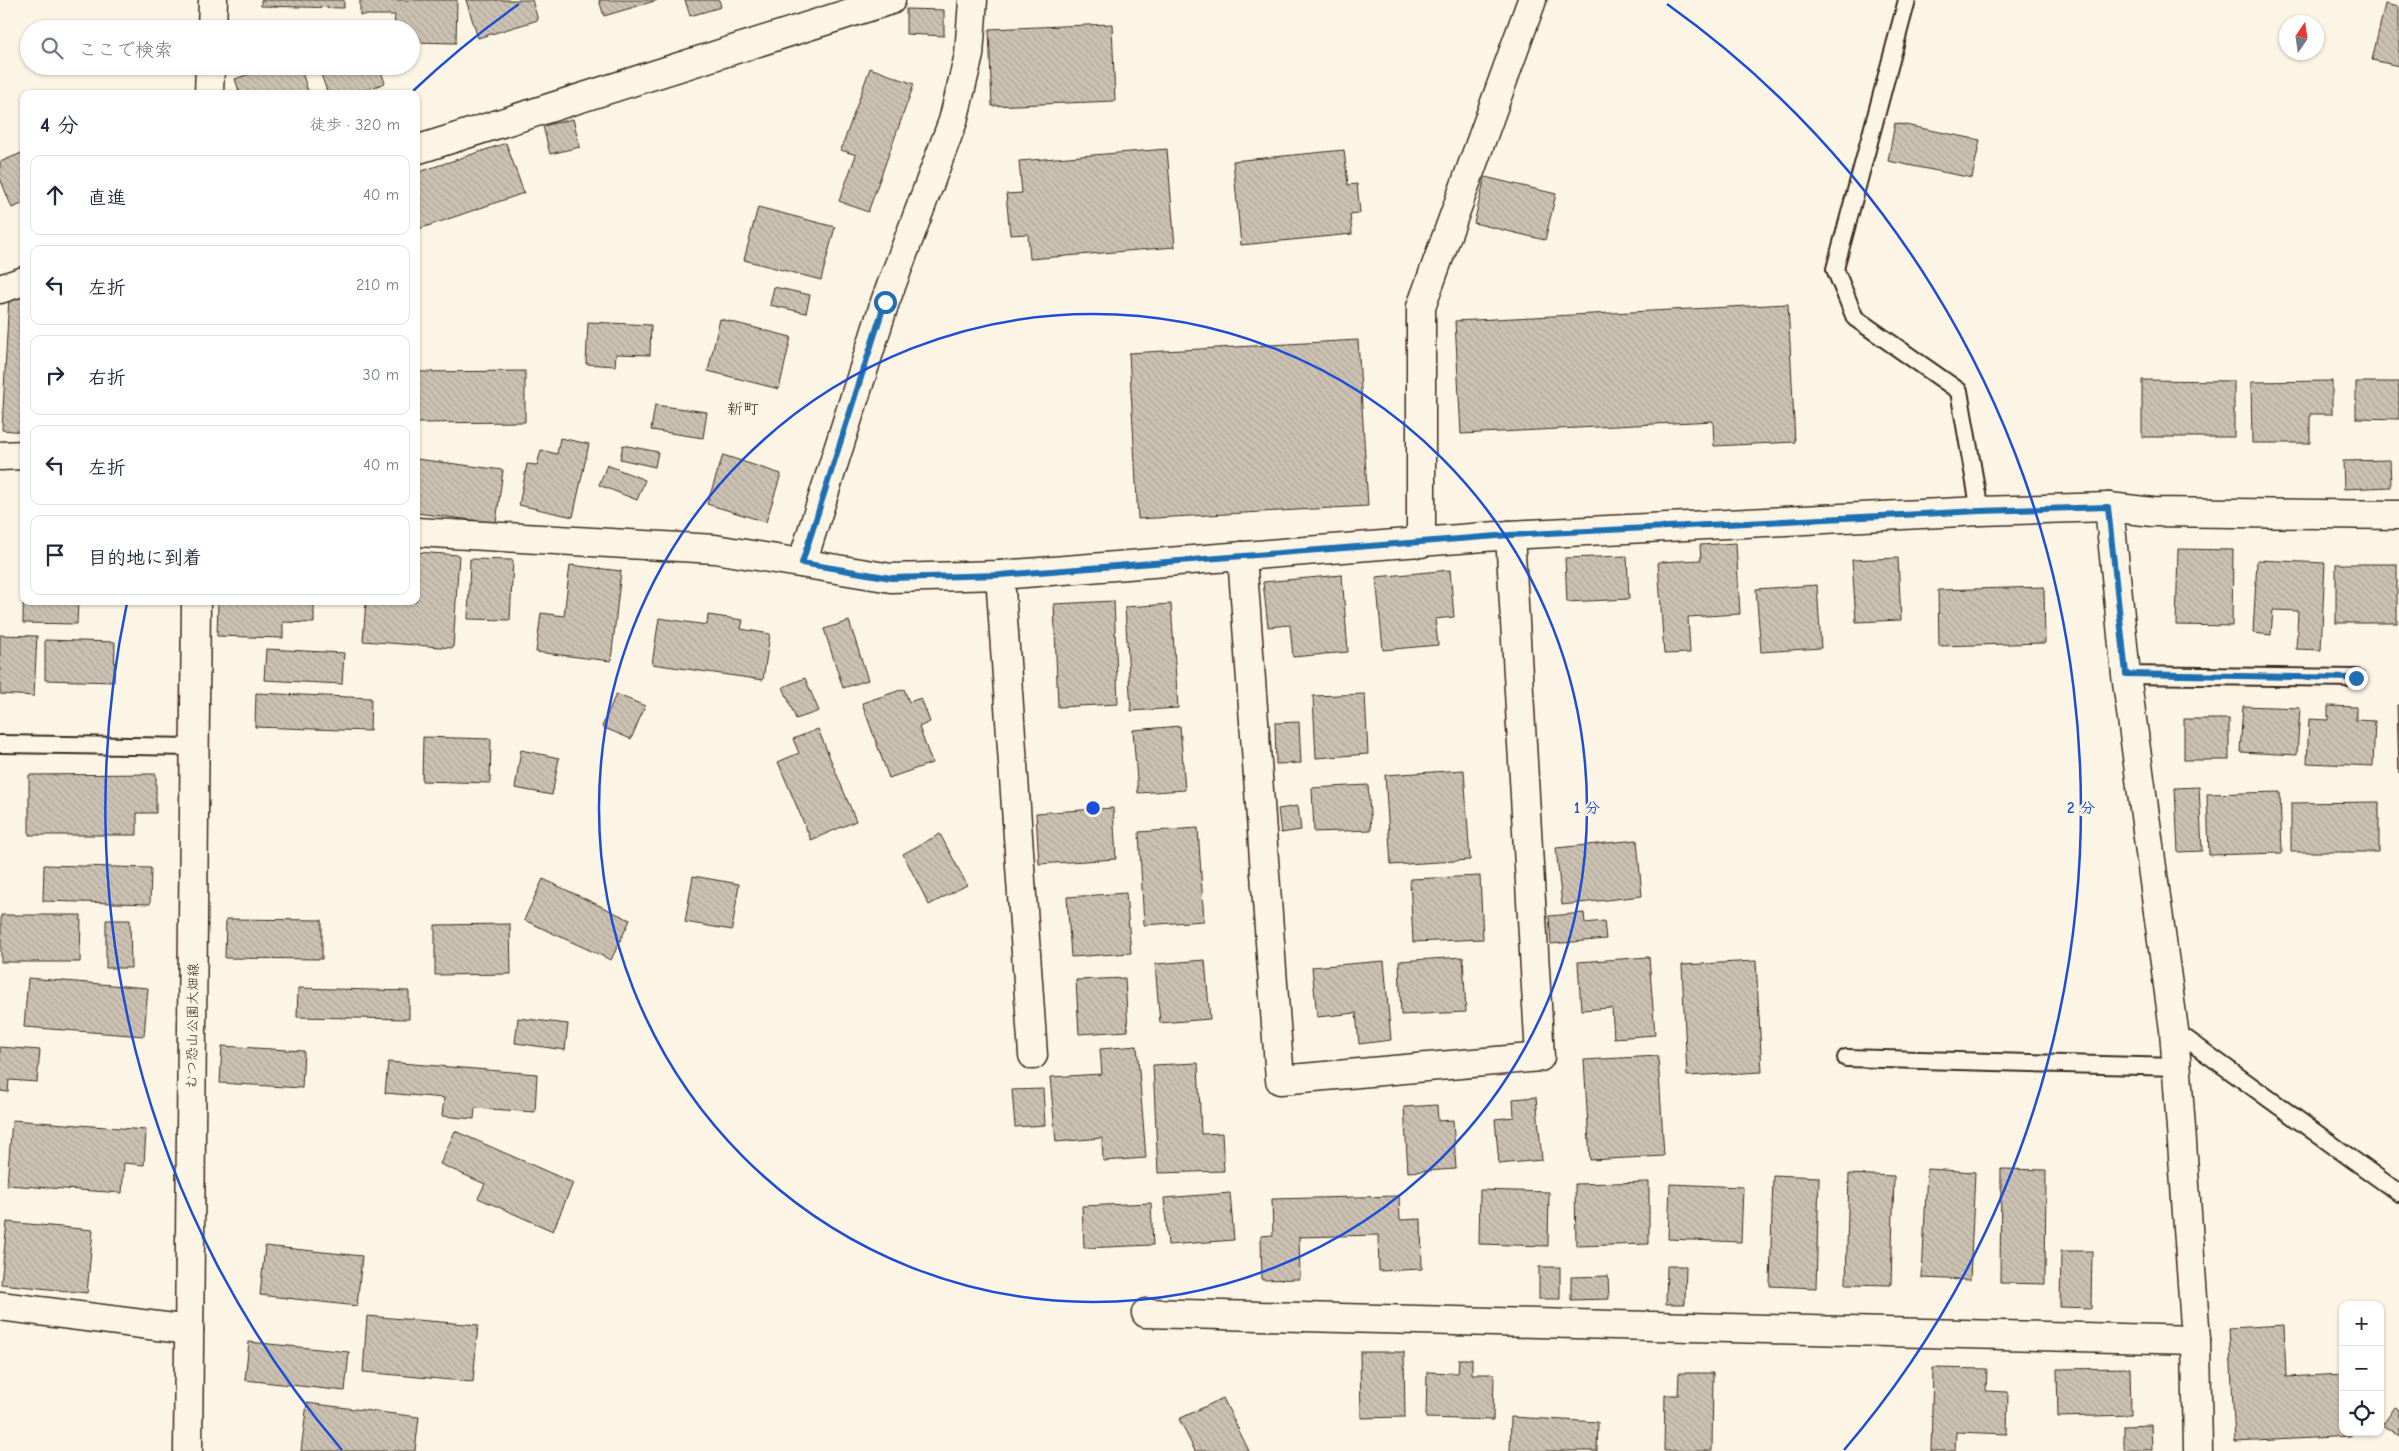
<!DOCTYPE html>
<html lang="ja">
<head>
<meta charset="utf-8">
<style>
	body { margin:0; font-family:"Comic Neue","Klee One",sans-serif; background:#f2f2f3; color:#1f2937 }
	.controls { position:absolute; right:15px; bottom:15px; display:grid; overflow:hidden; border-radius:10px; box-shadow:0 1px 4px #0004 }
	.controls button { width:45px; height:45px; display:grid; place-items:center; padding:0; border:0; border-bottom:1px solid #e0e1e3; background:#fff; color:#1f2937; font:25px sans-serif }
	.compass { position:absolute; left:2279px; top:15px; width:45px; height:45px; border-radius:50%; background:#fff; box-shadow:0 1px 4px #0004; rotate:13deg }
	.stop { position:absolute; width:15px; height:15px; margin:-11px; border:4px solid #1f6fb2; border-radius:50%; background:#fff }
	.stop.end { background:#1f6fb2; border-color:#fff; box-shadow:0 1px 5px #0008 }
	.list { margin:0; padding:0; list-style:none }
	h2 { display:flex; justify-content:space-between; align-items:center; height:65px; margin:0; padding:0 20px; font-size:21px }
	h2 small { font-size:16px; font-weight:400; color:#747a83 }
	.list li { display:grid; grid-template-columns:32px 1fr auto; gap:15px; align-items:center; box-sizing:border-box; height:80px; margin:0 10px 10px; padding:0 10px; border:1px solid #e0e1e3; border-radius:10px }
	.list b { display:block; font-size:19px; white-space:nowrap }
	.list em { font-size:16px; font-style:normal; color:#747a83 }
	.icon { flex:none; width:28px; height:28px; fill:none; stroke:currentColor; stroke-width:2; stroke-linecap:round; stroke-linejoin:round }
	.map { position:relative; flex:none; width:2399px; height:1451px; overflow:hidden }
	.search { position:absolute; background:#fff; box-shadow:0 1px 4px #0004; left:20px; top:20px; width:400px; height:55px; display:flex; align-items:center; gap:12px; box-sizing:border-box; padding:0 18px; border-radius:28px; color:#747a83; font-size:19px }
	.panel { position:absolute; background:#fff; box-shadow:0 1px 4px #0004; left:20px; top:90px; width:400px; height:515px; border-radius:10px }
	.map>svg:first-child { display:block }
</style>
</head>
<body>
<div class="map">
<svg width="2399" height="1451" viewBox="0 0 2399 1451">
	<defs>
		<pattern id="building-back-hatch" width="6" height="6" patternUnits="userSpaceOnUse" patternTransform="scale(1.25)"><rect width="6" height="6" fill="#ccc2b3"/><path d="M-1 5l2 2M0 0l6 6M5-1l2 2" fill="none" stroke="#b0a79a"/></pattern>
	</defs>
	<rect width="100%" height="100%" fill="#fcf5e5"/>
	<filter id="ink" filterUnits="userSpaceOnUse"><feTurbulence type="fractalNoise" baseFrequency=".02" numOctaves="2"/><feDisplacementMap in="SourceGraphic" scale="10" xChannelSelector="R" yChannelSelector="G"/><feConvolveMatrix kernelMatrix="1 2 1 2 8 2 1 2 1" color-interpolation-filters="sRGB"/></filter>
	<g filter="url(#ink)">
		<g fill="url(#building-back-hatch)" stroke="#3b2a1e">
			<path d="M261,0H344V8L261,6Z"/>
			<path d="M360,0H457L456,43L411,42V29H394L395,15H360Z"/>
			<path d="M466,0H532L538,20L478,38Z"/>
			<path d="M599,0H658L604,16Z"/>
			<path d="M685,0H719L721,7L690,16Z"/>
			<path d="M2385,4L2399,7V66L2372,60Z"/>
			<path d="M906,9L944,10V36L906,34Z"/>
			<path d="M1112,24L1115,101L992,106L989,29Z"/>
			<path d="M272,66H300L309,94H240L235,79Z"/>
			<path d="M318,66H379L385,83L355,94H328Z"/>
			<path d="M870,68L914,84L868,212L839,201L856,155L841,150Z"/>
			<path d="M573,119L580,147L550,154L543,126Z"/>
			<path d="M1895,123L1980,140L1972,178L1888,161Z"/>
			<path d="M506,143L524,193L416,230V173Z"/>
			<path d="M1167,149L1175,247L1030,259L1028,234L1010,235L1006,194L1022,193L1019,161Z"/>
			<path d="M1344,150L1348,185L1357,184L1360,213L1350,214L1352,234L1241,245L1233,161Z"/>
			<path d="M24,152V203L12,208L0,178V162Z"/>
			<path d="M1485,177L1556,194L1545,240L1474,223Z"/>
			<path d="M758,207L835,227L821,280L744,260Z"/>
			<path d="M774,287L810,295L806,313L770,305Z"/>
			<path d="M9,296L24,297V432L2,430Z"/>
			<path d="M1788,304L1795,442L1714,446L1713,421L1461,434L1455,321Z"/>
			<path d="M720,319L791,337L779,389L708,371Z"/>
			<path d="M588,322L651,325L650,355L616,354L615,366L586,364Z"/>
			<path d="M1358,340L1368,506L1138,519L1129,353Z"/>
			<path d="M525,371V422L416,423V372Z"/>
			<path d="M2142,380L2234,381V437H2142Z"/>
			<path d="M2332,381V414H2310V443H2252L2251,382Z"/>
			<path d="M2356,382H2399V419L2356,418Z"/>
			<path d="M655,405L707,412L703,438L651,430Z"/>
			<path d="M560,438L589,444L573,517L519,505L527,464L537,465L541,450L557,454Z"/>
			<path d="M623,445L658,452L655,467L620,459Z"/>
			<path d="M723,455L781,474L766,522L707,504Z"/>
			<path d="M416,459L503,470L496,523L416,513Z"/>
			<path d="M2390,460L2391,487L2344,489L2343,461Z"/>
			<path d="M607,465L645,480L637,500L599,485Z"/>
			<path d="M24,534V601H78L77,624L23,623Z"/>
			<path d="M1736,543L1740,614L1688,617L1690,653L1664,654L1658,562L1701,560L1700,545Z"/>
			<path d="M2178,549L2233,550L2232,626L2176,625Z"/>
			<path d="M416,552L459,555L453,648L363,641L366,601H416Z"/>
			<path d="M1627,556L1629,599L1567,602L1565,558Z"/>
			<path d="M1898,558L1901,620L1856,622L1852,560Z"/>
			<path d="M470,559L513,560L510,620L468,619Z"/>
			<path d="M2257,560L2325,563L2321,650L2296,649L2298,611L2273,610L2271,635L2253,633Z"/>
			<rect x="2336" y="564" width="61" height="59"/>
			<path d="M570,565L621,571L611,661L536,652L541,613L564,616Z"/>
			<path d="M1450,570L1454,617L1435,619L1438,645L1383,650L1376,577Z"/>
			<path d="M1342,575L1348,652L1293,657L1290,625L1268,627L1263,582Z"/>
			<path d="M1817,585L1821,648L1761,652L1756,589Z"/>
			<path d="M2044,587L2045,643L1939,646L1938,590Z"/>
			<path d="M218,601H314V623L283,622V638L217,636Z"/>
			<path d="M1114,601L1118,704L1058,707L1054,604Z"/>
			<path d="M1171,604L1178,708L1131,711L1125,607Z"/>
			<path d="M708,615L743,620L741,629L770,634L763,680L652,664L659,618L707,625Z"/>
			<path d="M849,621L868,680L843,688L824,629Z"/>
			<path d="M0,635L37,636L34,696L0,694Z"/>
			<path d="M45,640L115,642L114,682L45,680Z"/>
			<path d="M266,649L344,653L342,684L264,680Z"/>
			<path d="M805,678L819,711L796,719L783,687Z"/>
			<path d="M904,689L909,702L921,698L930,722L919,727L932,763L889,778L862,703Z"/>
			<path d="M256,693L371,698L370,731L255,727Z"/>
			<path d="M616,694L645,706L631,739L602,727Z"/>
			<path d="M1365,694L1368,754L1316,758L1313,696Z"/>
			<path d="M2397,705H2399V773Z"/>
			<path d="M2243,706L2300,708L2297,755L2240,752Z"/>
			<path d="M2328,706L2356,707V720L2375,721L2373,766L2307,763L2309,719L2328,720Z"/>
			<rect x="2184" y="719" width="45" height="41"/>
			<path d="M1299,722L1301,763L1276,764L1275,723Z"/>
			<path d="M1180,726L1185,790L1138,793L1133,730Z"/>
			<path d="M818,729L856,821L811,840L778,762L799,753L793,739Z"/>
			<path d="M423,737L491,739L490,783L422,781Z"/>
			<path d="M521,750L559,758L552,795L515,788Z"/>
			<path d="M1464,770L1470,860L1391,865L1385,775Z"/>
			<path d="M156,774V813H137V835H29V775Z"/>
			<path d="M1368,785L1371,830L1314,832L1312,788Z"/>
			<path d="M2199,787L2202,851L2178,852L2175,788Z"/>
			<path d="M2280,792L2282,853L2209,855L2207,794Z"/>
			<path d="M2379,802V852H2291V803Z"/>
			<path d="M1298,806L1301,830L1281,833L1278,809Z"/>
			<path d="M1113,808L1116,859L1039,864L1036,813Z"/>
			<path d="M1198,828L1204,921L1144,925L1139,832Z"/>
			<path d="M940,834L967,885L929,905L903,854Z"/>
			<path d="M1637,840L1642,896L1562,905L1556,848Z"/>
			<path d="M44,865L151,868L150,904L43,901Z"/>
			<path d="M693,876L739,884L732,930L685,922Z"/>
			<path d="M1480,876L1483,939L1413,942L1410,879Z"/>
			<path d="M543,879L630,920L611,960L524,920Z"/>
			<path d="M1126,893L1131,953L1071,957L1067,897Z"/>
			<path d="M1584,913L1585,923L1604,921L1606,939L1551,944L1549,916Z"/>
			<path d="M1,915H81L80,962H1Z"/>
			<path d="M226,919L322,920V959L225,958Z"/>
			<path d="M106,920H130L131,968H106Z"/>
			<path d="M510,924L511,974L435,975V925Z"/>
			<path d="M1463,957L1466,1012L1401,1015L1399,961Z"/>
			<path d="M1649,957L1655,1035L1614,1038L1612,1008L1581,1010L1578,962Z"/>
			<path d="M1205,960L1210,1019L1160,1023L1155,964Z"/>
			<path d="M1384,961L1391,1040L1359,1044L1356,1013L1317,1017L1312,967Z"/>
			<path d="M1756,961L1762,1072L1687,1076L1682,965Z"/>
			<path d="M28,978L148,988L144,1036L24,1027Z"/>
			<path d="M1125,978L1128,1031L1079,1034L1076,980Z"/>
			<path d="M298,988L409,991V1019L297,1017Z"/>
			<path d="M518,1018L568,1024L565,1050L515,1043Z"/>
			<path d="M222,1046L304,1051L302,1088L220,1083Z"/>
			<path d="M1137,1046L1146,1158L1103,1161L1102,1138L1056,1142L1050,1077L1102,1074L1100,1049Z"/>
			<path d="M0,1047L40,1050L37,1082L9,1080L8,1092L0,1091Z"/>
			<path d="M1658,1056L1664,1156L1590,1160L1584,1060Z"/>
			<path d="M388,1062L537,1074L535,1112L475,1108L474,1119L442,1116L444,1098L385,1093Z"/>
			<path d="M1198,1063L1201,1134L1222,1133L1224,1171L1158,1173L1153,1065Z"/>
			<path d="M1043,1089L1045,1125L1015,1127L1012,1090Z"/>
			<path d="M1536,1097L1542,1160L1499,1164L1495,1119L1514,1117L1513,1099Z"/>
			<path d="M1437,1105L1438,1121L1453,1120L1456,1169L1408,1172L1404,1107Z"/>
			<path d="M12,1120L146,1130L144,1165L124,1163L122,1193L7,1185Z"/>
			<path d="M455,1131L573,1183L553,1231L478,1198L485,1184L440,1164Z"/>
			<path d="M1927,1169L1975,1172L1970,1280L1922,1278Z"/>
			<path d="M2001,1169L2046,1170L2045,1284L2000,1283Z"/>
			<path d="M1849,1174L1894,1176L1891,1285L1846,1284Z"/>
			<path d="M1773,1175L1819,1177L1816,1288L1770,1286Z"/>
			<path d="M1649,1182V1244L1576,1246L1575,1184Z"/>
			<path d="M1670,1184L1743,1187L1741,1242L1668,1239Z"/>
			<path d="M1480,1190L1549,1192L1548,1246L1479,1244Z"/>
			<path d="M1230,1193L1234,1240L1168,1245L1164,1198Z"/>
			<path d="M1399,1196L1400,1220L1421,1219L1422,1269L1379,1271L1378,1235L1299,1237L1300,1279L1262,1280L1261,1236L1273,1235L1272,1199Z"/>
			<path d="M1151,1203L1153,1245L1084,1248L1082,1206Z"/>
			<path d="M7,1222L93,1230L87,1293L1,1284Z"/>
			<path d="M265,1246L362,1256L357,1306L260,1295Z"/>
			<path d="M2061,1251H2092L2091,1308L2060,1307Z"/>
			<path d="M1667,1266H1686L1685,1304H1666Z"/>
			<rect x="1539" y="1267" width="21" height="32"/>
			<path d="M1608,1276L1609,1299L1571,1300V1277Z"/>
			<path d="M367,1316L478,1325L473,1382L363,1372Z"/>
			<path d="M2284,1325L2286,1377L2343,1374V1432H2351V1436L2235,1442L2229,1328Z"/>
			<path d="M249,1342L349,1352L345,1391L245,1380Z"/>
			<path d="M1360,1352H1404L1405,1417L1361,1418Z"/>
			<path d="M1459,1359H1472V1374H1494L1493,1420L1426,1418L1427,1372L1458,1373Z"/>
			<path d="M1933,1368L1987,1369L1986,1391L2008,1392L2007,1434L1956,1432L1955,1451H1931Z"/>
			<path d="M2130,1368L2131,1415L2058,1417L2057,1369Z"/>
			<path d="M1679,1373H1713L1712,1451H1664L1665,1395H1678Z"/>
			<path d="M1223,1398L1249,1451H1195L1179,1419Z"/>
			<path d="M307,1403L419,1417L415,1451H301Z"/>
			<path d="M2395,1407L2399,1409V1437L2382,1426Z"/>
			<path d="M1511,1417L1598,1422L1597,1451H1510Z"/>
			<path d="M2151,1425L2152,1450H2124V1426Z"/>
		</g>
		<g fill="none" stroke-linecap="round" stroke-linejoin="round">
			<defs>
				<g id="lane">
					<path d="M1907,0L1835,269L1855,318L1959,391L1980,511"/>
					<path d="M2126,675L2356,678"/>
					<path d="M0,744L195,747"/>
					<path d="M2174,1030L2399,1193"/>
					<path d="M1846,1058L2177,1067"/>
				</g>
				<g id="street">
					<path d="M416,150L891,0"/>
					<path d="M0,289L24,281"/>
					<path d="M0,456L24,455"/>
					<path d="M2109,507L2126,675L2174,1030L2196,1340L2198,1451"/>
					<path d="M416,532L715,549L891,578L1000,575L1510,535L1980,511L2109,507L2153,512L2399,515"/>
					<path d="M1421,543V307L1532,0"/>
					<path d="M1242,556L1280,1080L1540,1057L1510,535"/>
					<path d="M802,563L885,302L953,121L969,55L973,0"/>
					<path d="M1000,575L1033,1055"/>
					<path d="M0,1306L189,1330"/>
					<path d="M1146,1313L2196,1340"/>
				</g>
				<g id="primary">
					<path d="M212,29L213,0"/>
					<path d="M209,94L210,66"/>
					<path d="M188,1451L196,601"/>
				</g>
			</defs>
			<use href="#lane" stroke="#3b2a1e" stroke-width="20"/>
			<use href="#street" stroke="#3b2a1e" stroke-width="31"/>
			<use href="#primary" stroke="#3b2a1e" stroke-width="31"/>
			<use href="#lane" stroke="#fcf5e5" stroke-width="16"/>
			<use href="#street" stroke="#fcf5e5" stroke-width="28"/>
			<use href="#primary" stroke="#fcf5e5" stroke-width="28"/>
		</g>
	</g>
	<g fill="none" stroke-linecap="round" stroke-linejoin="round" filter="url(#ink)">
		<path stroke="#1f6fb2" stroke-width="6" d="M885,302L802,563L891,578L1000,575L1510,535L1980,511L2108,507L2126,674L2356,678"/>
	</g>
	<g fill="none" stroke="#1d4ed8" stroke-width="2.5">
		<circle cx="1093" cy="808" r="494"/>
		<path d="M342 1450A988 988 0 0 1 127 603M413 91A988 988 0 0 1 519 4M1667 4A988 988 0 0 1 1844 1450"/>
	</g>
	<g text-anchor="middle" stroke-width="4.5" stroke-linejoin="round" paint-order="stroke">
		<g font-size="14" fill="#3b2a1e" stroke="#fcf5e5">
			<text transform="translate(192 1026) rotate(-89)" y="5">むつ恐山公園大畑線</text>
		</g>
		<g font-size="16" fill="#3b2a1e" stroke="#fcf5e5">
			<text x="743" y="414">新町</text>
		</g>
	</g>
	<circle cx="1093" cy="808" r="8" fill="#1d4ed8" stroke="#fcf5e5" stroke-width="2.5"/>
	<g font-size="15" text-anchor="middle" font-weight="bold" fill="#1d4ed8" stroke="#fcf5e5" stroke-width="4.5" stroke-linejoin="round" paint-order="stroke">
		<text x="1587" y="813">1 分</text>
		<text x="2081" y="813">2 分</text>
	</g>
</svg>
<div class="controls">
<button>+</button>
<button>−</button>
<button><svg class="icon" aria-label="locate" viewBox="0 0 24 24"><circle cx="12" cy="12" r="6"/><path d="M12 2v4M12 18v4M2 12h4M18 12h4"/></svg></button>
</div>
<svg class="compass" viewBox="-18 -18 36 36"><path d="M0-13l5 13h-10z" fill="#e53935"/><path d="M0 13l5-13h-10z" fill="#747a83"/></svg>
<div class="stop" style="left:885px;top:302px"></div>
<div class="stop end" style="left:2356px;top:678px"></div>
<div class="search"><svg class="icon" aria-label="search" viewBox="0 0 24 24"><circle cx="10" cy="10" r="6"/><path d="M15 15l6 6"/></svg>ここで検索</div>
<section class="panel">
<h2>4 分<small>徒歩 · 320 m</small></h2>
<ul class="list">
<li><svg class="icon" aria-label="ahead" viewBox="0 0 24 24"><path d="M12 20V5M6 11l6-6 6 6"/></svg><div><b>直進</b></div><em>40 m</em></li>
<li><svg class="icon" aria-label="left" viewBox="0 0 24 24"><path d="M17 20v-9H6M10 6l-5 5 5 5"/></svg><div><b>左折</b></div><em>210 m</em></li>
<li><svg class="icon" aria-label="right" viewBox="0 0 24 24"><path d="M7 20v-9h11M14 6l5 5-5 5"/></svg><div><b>右折</b></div><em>30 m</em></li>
<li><svg class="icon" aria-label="left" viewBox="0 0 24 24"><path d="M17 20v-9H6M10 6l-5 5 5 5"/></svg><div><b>左折</b></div><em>40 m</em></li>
<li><svg class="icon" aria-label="arrive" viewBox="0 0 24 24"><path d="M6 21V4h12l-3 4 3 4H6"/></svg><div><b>目的地に到着</b></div></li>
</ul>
</section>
</div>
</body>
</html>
